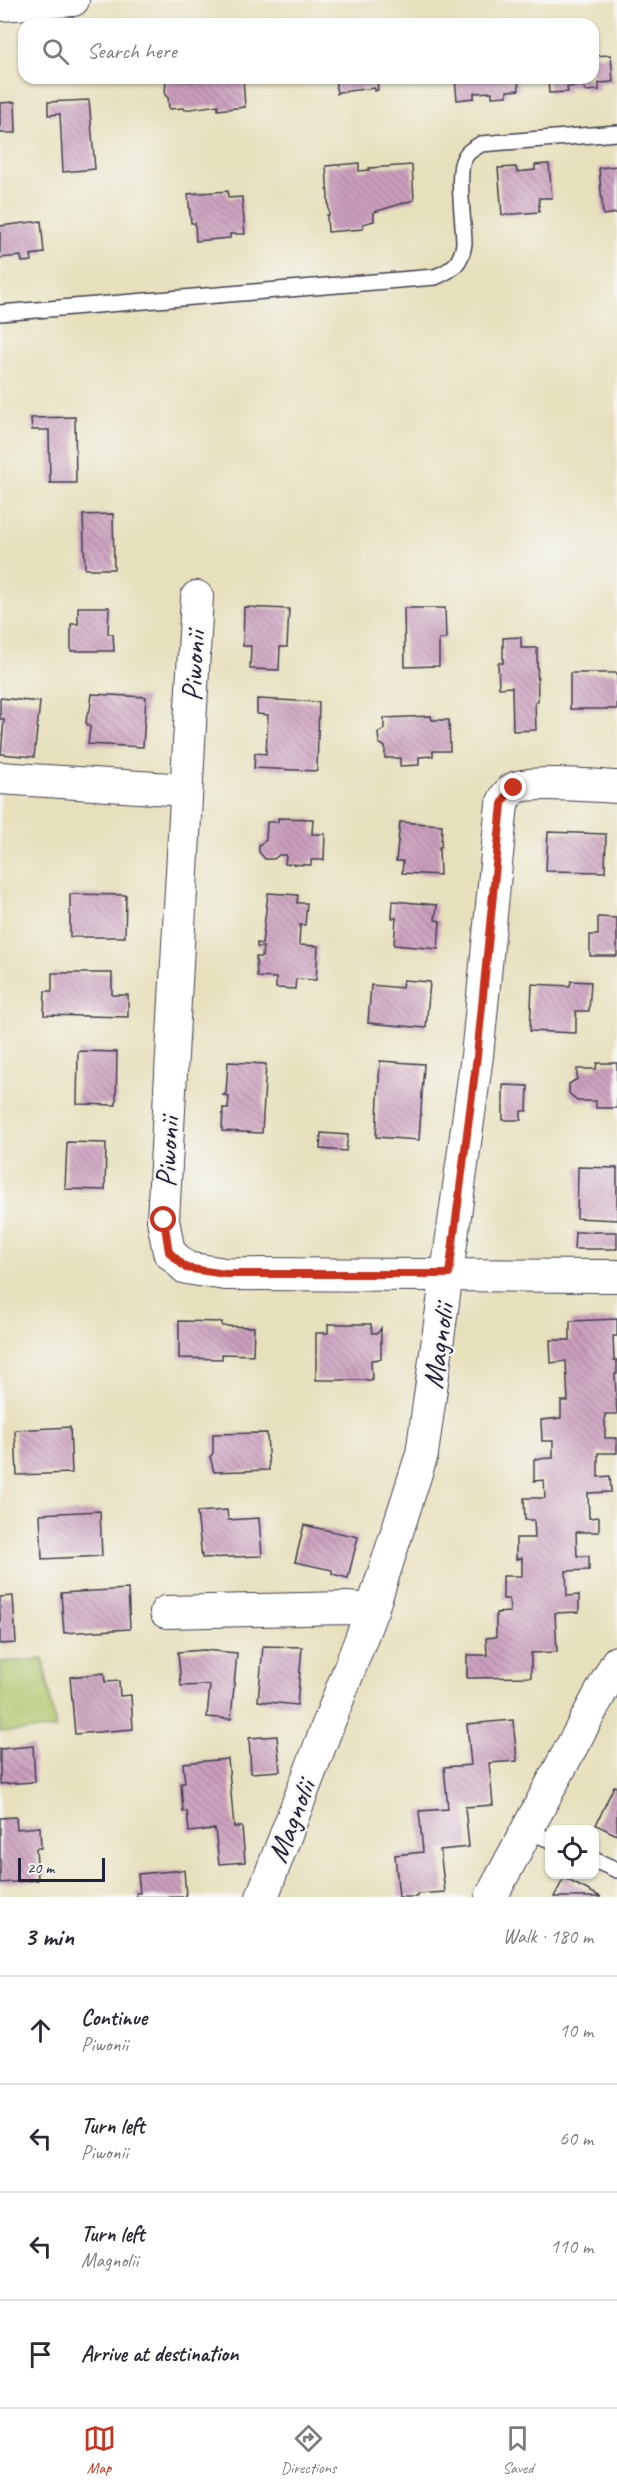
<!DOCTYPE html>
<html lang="en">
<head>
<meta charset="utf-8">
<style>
	body { margin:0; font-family:Caveat,sans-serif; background:#f2f2f3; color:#2b2b33 }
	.controls { position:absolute; right:18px; bottom:18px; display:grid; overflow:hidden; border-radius:12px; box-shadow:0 2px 4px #0004 }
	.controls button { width:54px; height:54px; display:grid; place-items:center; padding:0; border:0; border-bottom:2px solid #e1e1e2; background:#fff; color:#2b2b33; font:30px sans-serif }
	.scale { position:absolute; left:18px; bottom:15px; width:87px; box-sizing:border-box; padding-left:6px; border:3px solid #22223b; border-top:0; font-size:16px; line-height:21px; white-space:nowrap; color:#22223b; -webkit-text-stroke:4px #f6f6f2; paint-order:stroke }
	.stop { position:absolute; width:18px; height:18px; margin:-14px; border:4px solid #c8321e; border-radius:50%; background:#fff }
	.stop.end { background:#c8321e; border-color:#fff; box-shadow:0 2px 6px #0008 }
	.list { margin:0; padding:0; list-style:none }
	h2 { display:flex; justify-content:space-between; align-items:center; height:78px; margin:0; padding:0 24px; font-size:26px }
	h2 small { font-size:20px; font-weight:400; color:#7c7c81 }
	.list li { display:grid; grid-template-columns:39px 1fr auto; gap:18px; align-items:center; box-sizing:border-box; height:108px; padding:0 24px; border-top:2px solid #e1e1e2 }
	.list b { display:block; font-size:22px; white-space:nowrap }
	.list p { margin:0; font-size:20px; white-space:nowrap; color:#7c7c81 }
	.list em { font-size:20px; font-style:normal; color:#7c7c81 }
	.icon { flex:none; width:33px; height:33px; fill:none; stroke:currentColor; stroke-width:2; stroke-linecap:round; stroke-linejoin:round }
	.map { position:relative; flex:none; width:617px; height:1897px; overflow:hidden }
	.search { position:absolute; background:#fff; box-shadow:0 2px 4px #0004; left:18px; right:18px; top:18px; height:66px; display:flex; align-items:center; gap:15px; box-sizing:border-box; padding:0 21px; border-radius:18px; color:#7c7c81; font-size:22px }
	.sheet { height:510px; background:#fff }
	nav { display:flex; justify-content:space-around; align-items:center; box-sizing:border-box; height:84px; border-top:2px solid #e1e1e2; background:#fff; font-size:16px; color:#7c7c81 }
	nav a { display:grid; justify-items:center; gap:3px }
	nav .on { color:#c8321e }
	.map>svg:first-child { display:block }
</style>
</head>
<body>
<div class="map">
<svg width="617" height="1897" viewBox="0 0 617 1897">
	<defs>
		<pattern id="building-back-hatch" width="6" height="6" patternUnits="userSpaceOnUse" patternTransform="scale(1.5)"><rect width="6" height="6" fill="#cb9fbd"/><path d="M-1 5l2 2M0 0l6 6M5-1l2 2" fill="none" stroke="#a4819b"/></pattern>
	</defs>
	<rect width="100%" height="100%" fill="#f6f6f2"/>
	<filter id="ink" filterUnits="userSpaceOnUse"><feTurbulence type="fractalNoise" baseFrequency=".0167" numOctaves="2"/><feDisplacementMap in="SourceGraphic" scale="12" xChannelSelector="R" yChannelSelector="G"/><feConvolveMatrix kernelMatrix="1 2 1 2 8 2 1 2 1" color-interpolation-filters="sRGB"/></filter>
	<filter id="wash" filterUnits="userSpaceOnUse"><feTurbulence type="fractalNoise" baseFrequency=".008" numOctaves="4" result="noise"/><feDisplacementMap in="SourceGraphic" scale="24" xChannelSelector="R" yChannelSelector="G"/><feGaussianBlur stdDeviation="1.35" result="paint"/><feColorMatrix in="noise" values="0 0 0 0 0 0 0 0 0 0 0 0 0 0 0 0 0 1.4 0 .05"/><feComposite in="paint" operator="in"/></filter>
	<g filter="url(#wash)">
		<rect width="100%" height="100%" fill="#e7e0bd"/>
		<path fill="#adc469" stroke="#687352" stroke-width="1.5" d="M43,1659L56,1729L0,1732V1662Z"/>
		<g id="blocks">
			<g fill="url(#building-back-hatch)">
				<path d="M611,55L613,82L599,83V90L585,91L584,86L567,87L568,92L549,93L548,78H593V56Z"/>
				<path d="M166,78H243L245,107L218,110V105L184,110V108L169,109L168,98L165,95Z"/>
				<path d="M335,78H392V80L377,81L378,90L375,91V88L339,92L337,94Z"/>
				<path d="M455,78H518L519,90L507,91V96L492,97V92L474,93V98L457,100Z"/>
				<path d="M89,100L95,169L63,172L60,114L48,115V102Z"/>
				<path d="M15,102L16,133H0V103Z"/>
				<path d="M359,163V171L369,170V168L412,165L414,200L374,212V221L363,224V229L328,232L327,215H329L326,166Z"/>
				<path d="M549,164L552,198H539V212L502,215L498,168L516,167L517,172L535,170V165Z"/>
				<path d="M617,166V213L603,215L599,168Z"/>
				<path d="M228,191V198L242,197L245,234H230V238L196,241L195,223H191L188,194Z"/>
				<path d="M41,221L44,253L31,255L32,261L22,262L21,256L0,258V226Z"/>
				<path d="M75,417L76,483H50L49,430H32L31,418Z"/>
				<path d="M113,514L114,569H85L83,515Z"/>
				<path d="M78,607H109L108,634H113L114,651H71V624H78Z"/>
				<path d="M244,607L289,609L287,647H280L279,670L250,669L251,646H243Z"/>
				<path d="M404,608H445L446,639H439V666L405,667Z"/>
				<path d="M521,637V648H537L538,702H535L536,730L513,731L512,687L499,688L498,663H503V638Z"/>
				<rect x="570" y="673" width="47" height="36"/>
				<path d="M92,694L146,697L143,747L88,744L90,727L86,723L87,714L90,710Z"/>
				<path d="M0,698L40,702L34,757L1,754L4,719H0Z"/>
				<path d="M257,699L319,702L317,771L254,768L255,753L266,754L268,715L257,714Z"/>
				<path d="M431,716L432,720H449L450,751H433V756L419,757V765L400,766V758H385V747L379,743L378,733L384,729V718Z"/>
				<path d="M278,818L313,819L312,834H325L324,860H311V865L285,864L286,855H279L274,859H265L259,852V845L266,840L267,822H278Z"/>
				<path d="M400,822L442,825L441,847H439L440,875L402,873L403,861H396Z"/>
				<path d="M548,832L606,834L605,872L546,871Z"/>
				<path d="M268,893L298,895L297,903H307L305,925H300L299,945L318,946L316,980L296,979L295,989L276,988V978L257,977L256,957H262L263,947H257V943L262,944Z"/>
				<path d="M70,894L126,895L125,937H70Z"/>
				<path d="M393,901L437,905L435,920L440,921L438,949L394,945L396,918H392Z"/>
				<path d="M598,917L617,918V956H590V935H598Z"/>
				<path d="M52,973H112V995H128V1017L44,1015L45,991H52Z"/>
				<path d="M403,980L430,982L426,1028L368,1023L371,985L402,988Z"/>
				<path d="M571,981L591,982L589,1011H576V1033L530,1031L532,984L570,986Z"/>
				<path d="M78,1051L117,1052L116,1105L77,1104Z"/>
				<path d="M380,1061L424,1064L419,1140L376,1137Z"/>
				<path d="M228,1062L266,1064L262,1133L222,1131L223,1108L228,1109L229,1096L223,1095L226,1093Z"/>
				<path d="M597,1063H617V1108H596V1101H577L569,1093V1084L577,1079V1069H596Z"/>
				<path d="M503,1085L528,1086L527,1111H521V1120H503Z"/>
				<path d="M321,1133L348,1135L346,1151L320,1149Z"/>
				<path d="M67,1142L106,1143L105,1190L65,1189Z"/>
				<path d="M578,1167L617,1168V1220L577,1218Z"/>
				<path d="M575,1232H617V1249H574Z"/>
				<path d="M617,1319V1336H613L614,1360H617V1374H615L617,1414H605V1438H617V1453H598V1477L610,1476L611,1492L588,1493L589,1518L599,1517V1532H576L577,1556H589V1570L566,1571L567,1596L579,1595V1612L555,1613L557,1652L531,1653V1677L467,1678V1655H487L486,1638L496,1637V1613L510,1612L509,1599H503V1576H522V1558L516,1559V1538H535L534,1520H525L524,1498H545L544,1480L534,1481V1459L553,1458V1441H542L541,1420L561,1418V1401H568L566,1361L551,1363L550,1340H570V1321Z"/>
				<path d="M179,1321L222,1322V1326L254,1327L253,1355L222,1354V1359L179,1358Z"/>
				<path d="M328,1324H371L372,1333H378L381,1328V1359L371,1360L372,1380H316V1333H328Z"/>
				<path d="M70,1427L72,1473L17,1475L15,1430Z"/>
				<path d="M267,1433L269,1470L214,1472L210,1457L213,1453V1434Z"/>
				<path d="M227,1510L228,1520L259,1518L262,1556L202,1558L197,1512Z"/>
				<path d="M100,1511L102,1556L42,1559L40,1514Z"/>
				<path d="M304,1525L358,1537L348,1578L332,1574V1570L295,1562Z"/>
				<path d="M128,1589L130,1629L64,1633L61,1593Z"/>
				<path d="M13,1596L16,1643L0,1644V1597Z"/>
				<path d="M263,1646L302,1647L297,1705L258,1701Z"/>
				<path d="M204,1650L237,1653L231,1719L207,1717L210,1685L181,1686L178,1652Z"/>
				<path d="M104,1673L105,1682L119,1681L120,1696L131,1695L133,1729L75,1734L70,1677Z"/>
				<path d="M513,1720L517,1761L489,1763L493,1805L465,1807L469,1847L440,1850L445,1892L417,1894V1897H399L395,1855L423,1852L419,1811L448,1809L444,1767L471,1765L467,1724Z"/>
				<path d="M277,1736L280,1771L251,1773L249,1738Z"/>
				<path d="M33,1746L35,1782L0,1784V1749Z"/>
				<path d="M228,1759L234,1827H242L245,1862L219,1864L215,1829L189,1832L187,1811L183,1812L181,1783H185L183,1763Z"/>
				<path d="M614,1786L617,1787V1835L596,1825Z"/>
				<path d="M16,1817L17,1829L40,1827L41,1848H36L38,1880L0,1883V1818Z"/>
				<path d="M184,1870L186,1897H137L136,1893H140L138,1874Z"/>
				<path d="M564,1878L601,1897H554Z"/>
			</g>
		</g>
	</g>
	<g filter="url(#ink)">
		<use href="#blocks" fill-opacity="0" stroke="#403e4e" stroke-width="1.5"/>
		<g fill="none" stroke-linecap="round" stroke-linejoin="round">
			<defs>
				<g id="service">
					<path d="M0,313L435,277C453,270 462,262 464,243C464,225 456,172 464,159C467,151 475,148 481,144L617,133"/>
					<path d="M526,1830L550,1840"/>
					<path d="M594,1860L617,1870"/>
				</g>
				<g id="minor">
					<path d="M0,5L73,0"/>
					<path d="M197,597L163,1220L169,1252L186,1268L225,1274L617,1276"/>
					<path d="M0,778L186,790"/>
					<path d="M166,1612L346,1608L372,1610"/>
					<path d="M262,1897L372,1610L422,1454L477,1056L502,804C505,798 507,793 513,789C526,780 597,786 617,787"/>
					<path d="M491,1897L617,1662"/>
				</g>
			</defs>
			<use href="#service" stroke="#403e4e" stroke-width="18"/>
			<use href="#minor" stroke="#403e4e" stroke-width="34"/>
			<use href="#service" stroke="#fff" stroke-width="15"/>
			<use href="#minor" stroke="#fff" stroke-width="32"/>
		</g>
	</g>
	<g fill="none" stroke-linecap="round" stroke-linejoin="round" filter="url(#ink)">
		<path stroke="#c8321e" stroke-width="8" d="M164,1220L169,1252L186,1268L225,1274H449L477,1056L502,804L506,796L514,788"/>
	</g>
	<g text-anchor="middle" stroke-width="4.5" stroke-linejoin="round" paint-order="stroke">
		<g font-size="30" fill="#22223b" stroke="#f6f6f2">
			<text transform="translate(193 666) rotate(-87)" y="10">Piwonii</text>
			<text transform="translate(167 1152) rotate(-87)" y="10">Piwonii</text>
			<text transform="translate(438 1346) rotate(-82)" y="10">Magnolii</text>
			<text transform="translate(291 1821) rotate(-69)" y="10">Magnolii</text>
		</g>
	</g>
</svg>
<div class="controls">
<button><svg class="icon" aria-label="locate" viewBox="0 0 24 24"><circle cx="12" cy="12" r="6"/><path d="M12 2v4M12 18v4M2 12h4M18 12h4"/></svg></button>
</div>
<div class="scale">20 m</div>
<div class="stop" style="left:164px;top:1220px"></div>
<div class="stop end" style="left:514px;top:788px"></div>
<div class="search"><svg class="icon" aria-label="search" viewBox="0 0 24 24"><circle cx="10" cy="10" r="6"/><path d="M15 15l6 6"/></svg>Search here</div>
</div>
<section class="sheet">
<h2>3 min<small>Walk · 180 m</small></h2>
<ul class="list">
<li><svg class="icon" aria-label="ahead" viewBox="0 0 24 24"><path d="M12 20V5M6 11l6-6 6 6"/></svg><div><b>Continue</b><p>Piwonii</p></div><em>10 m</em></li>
<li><svg class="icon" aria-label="left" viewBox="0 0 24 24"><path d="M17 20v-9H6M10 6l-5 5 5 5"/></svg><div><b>Turn left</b><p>Piwonii</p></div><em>60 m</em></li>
<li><svg class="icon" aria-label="left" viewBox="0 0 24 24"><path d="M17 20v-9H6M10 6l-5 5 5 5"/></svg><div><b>Turn left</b><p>Magnolii</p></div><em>110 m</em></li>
<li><svg class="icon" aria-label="arrive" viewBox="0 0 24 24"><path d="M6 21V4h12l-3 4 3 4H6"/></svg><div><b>Arrive at destination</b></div></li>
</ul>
</section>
<nav>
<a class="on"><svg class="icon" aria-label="map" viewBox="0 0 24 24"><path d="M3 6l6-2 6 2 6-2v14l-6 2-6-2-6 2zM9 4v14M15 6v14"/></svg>Map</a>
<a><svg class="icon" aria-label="directions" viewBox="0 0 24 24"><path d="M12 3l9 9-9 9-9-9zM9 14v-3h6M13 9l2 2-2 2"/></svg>Directions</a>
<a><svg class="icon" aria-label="saved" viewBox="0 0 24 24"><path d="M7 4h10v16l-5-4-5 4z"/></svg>Saved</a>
</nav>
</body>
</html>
